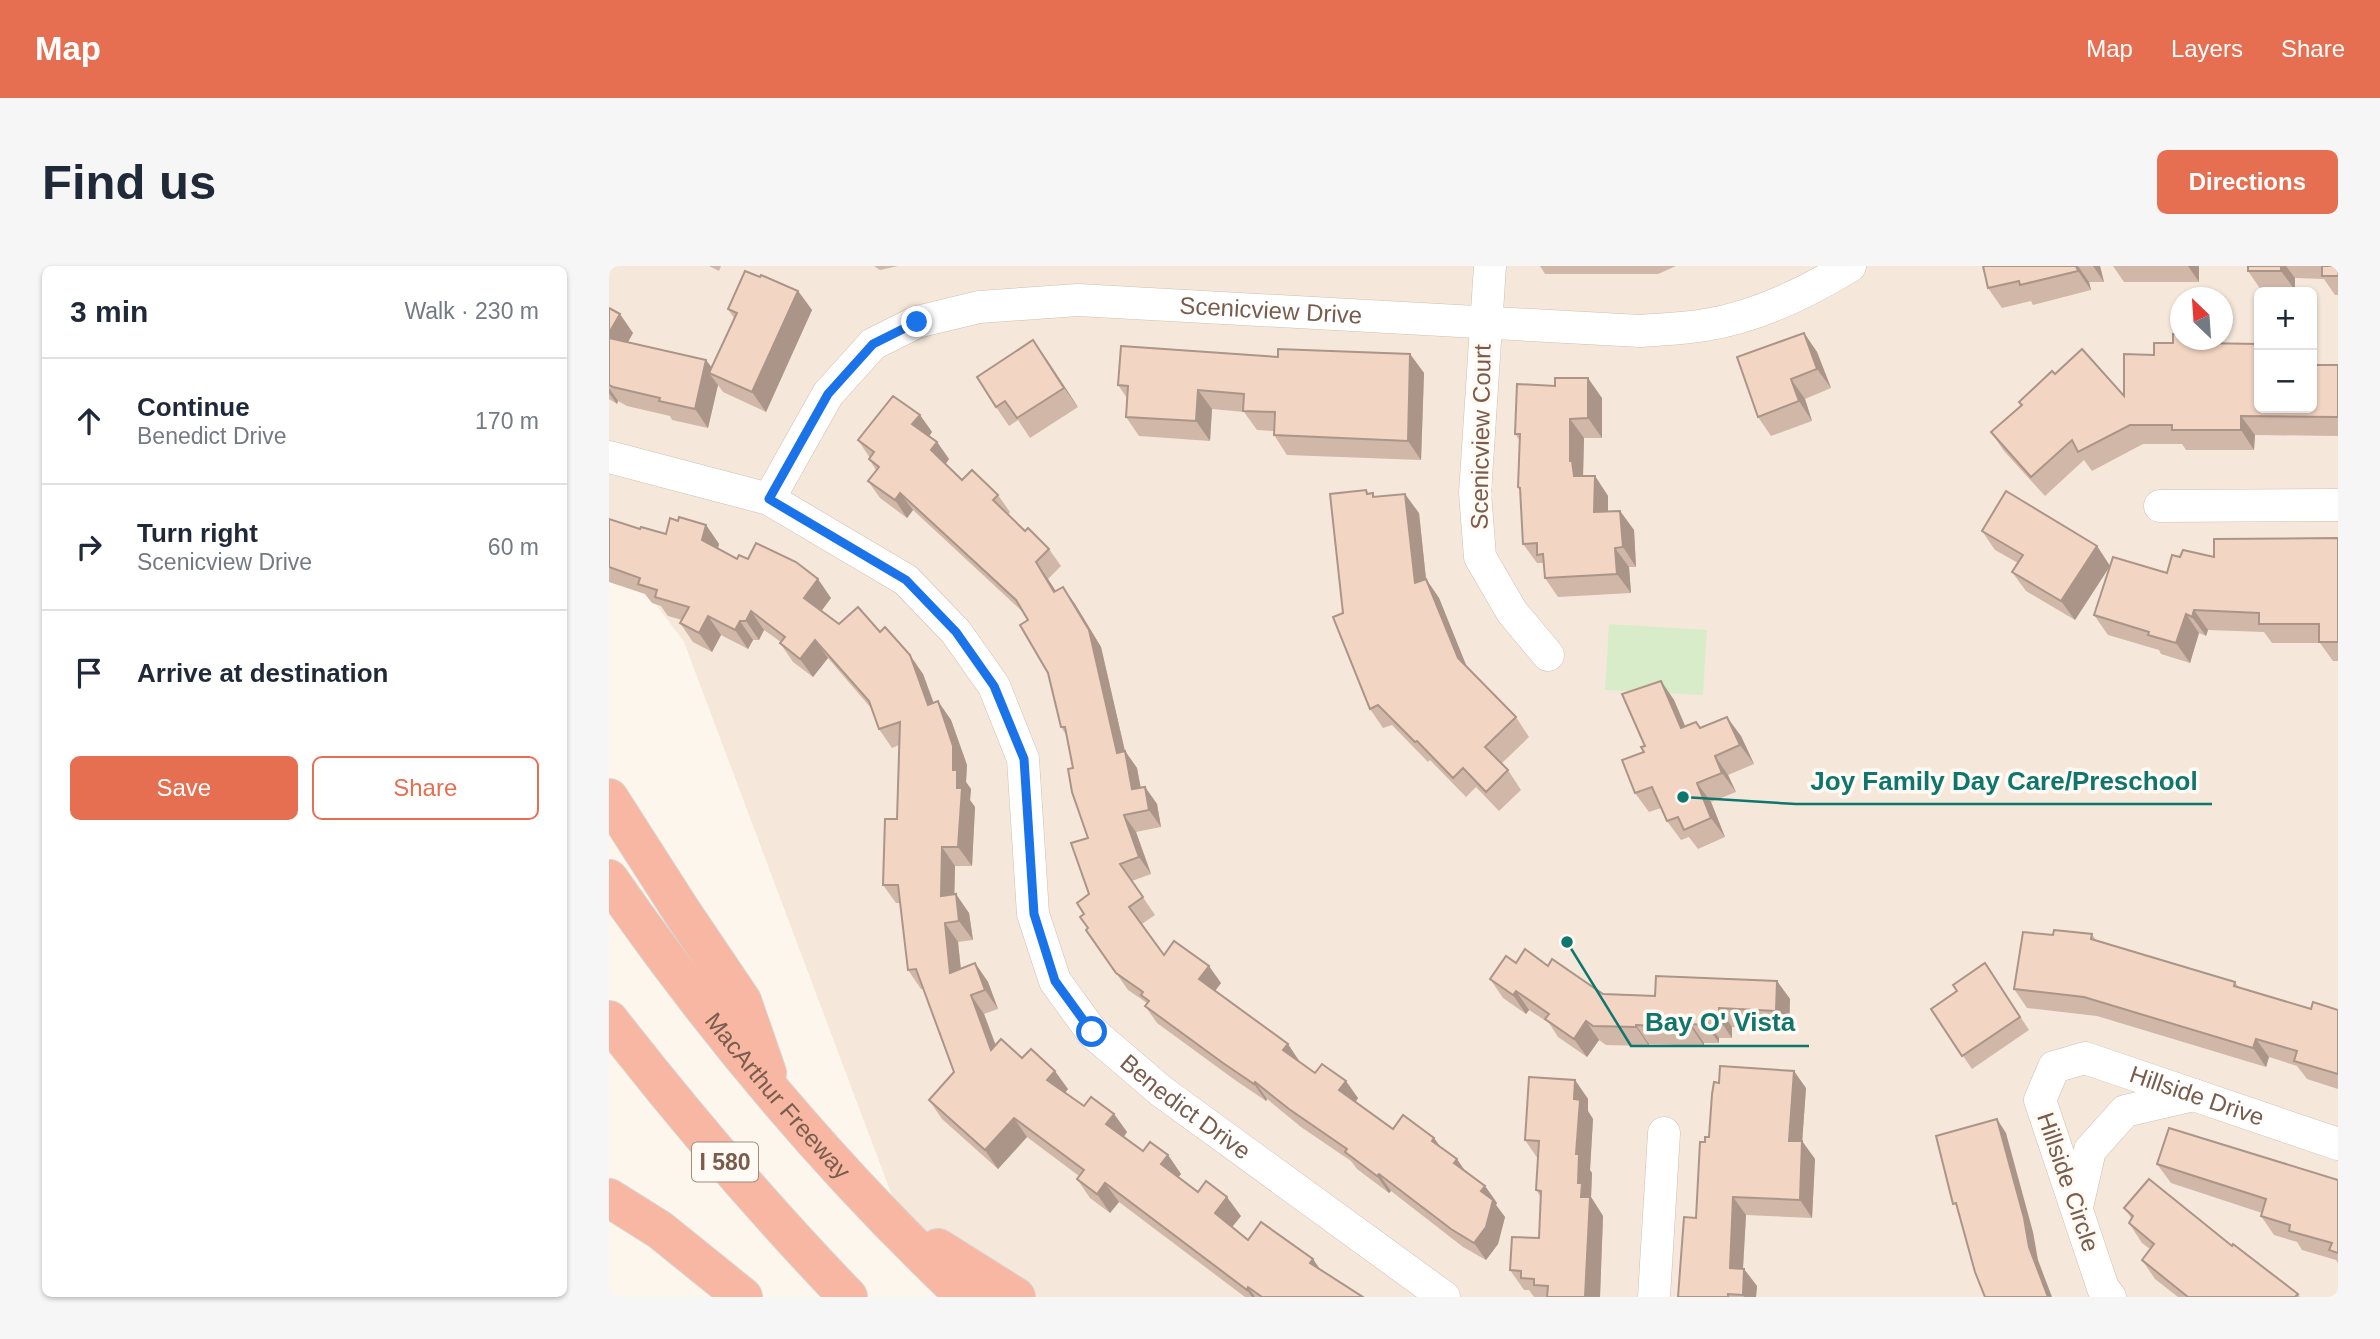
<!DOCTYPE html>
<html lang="en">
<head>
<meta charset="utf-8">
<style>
	body { margin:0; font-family:Helvetica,sans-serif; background:#f6f6f7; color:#1f2937 }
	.controls { position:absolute; right:21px; top:21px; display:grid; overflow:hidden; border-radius:10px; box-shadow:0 2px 5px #0004 }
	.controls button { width:63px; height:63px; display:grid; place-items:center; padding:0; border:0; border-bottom:2px solid #e0e1e3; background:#fff; color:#1f2937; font:35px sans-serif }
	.compass { position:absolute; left:1561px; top:21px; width:63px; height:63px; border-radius:50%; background:#fff; box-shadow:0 2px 5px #0004; rotate:335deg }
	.stop { position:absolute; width:21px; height:21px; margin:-16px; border:5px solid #1a73e8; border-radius:50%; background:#fff }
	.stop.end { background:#1a73e8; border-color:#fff; box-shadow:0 2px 7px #0008 }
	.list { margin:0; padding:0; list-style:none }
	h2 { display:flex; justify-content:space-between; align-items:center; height:91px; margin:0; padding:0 28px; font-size:30px }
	h2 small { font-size:23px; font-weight:400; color:#747a83 }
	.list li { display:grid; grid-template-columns:46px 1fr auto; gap:21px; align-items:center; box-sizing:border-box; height:126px; padding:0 28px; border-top:2px solid #e0e1e3 }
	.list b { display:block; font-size:26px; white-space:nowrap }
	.list p { margin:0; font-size:23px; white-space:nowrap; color:#747a83 }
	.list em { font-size:23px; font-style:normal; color:#747a83 }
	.actions { display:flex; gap:14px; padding:21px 28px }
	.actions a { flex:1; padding:16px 0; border:2px solid #e76f51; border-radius:10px; text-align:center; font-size:24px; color:#e76f51 }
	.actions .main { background:#e76f51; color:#fff }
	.icon { flex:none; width:38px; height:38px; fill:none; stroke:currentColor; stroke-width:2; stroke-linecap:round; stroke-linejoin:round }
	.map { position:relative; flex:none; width:1729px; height:1031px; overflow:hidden; border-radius:10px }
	header { display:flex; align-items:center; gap:42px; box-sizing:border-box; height:98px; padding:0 35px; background:#e76f51; color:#fff }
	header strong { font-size:33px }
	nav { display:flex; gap:38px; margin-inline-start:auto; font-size:24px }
	.intro { display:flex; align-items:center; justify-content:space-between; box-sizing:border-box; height:168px; padding:0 42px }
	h1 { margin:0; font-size:49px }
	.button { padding:18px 32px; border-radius:10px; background:#e76f51; color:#fff; font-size:24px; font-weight:700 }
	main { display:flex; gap:42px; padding:0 42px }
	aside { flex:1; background:#fff; border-radius:10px; box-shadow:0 2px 5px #0004 }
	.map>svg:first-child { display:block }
</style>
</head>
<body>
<header>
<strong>Map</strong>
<nav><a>Map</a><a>Layers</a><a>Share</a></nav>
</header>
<div class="intro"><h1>Find us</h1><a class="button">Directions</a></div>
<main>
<aside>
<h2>3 min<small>Walk · 230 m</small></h2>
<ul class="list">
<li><svg class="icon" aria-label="ahead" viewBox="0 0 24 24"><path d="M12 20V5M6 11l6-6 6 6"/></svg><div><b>Continue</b><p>Benedict Drive</p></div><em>170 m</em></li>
<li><svg class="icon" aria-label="right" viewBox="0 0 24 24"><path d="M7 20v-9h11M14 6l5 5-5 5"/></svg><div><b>Turn right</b><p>Scenicview Drive</p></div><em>60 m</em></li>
<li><svg class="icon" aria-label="arrive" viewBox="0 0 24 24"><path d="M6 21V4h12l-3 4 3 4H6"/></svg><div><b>Arrive at destination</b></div></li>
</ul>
<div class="actions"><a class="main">Save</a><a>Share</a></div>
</aside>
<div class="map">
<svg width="1729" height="1031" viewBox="0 0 1729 1031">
	<rect width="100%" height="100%" fill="#fdf6ec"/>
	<path fill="#f5e8da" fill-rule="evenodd" d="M0,0H1729V1031H390L300,975L75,376L0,275ZM1650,26H1703V142H1650ZM1572,32H1614V74H1572Z"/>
	<path fill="#d8ecc9" d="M1000,358L1098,364L1094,429L996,424Z"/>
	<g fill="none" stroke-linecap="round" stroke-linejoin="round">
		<defs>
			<g id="minor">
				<path d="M881,0L866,227L871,291L903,346L939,389"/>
				<path id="s1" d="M0,191L160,233L297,314L347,366L385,420L414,493L424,648L446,715L483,766L552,825L835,1031"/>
				<path id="s2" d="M160,233L219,128L264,78L308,56L370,41L469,34L1031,65C1053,63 1075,63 1096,59C1148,51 1197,27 1241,0"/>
				<path d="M1551,240L1729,239"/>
				<path d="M1468,941L1481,884L1516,845L1585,829"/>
				<path d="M1045,1031L1055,867"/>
				<path id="s3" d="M1501,1031L1494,1022L1431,834L1445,801L1476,792L1729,878"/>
			</g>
			<g id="highway">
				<path d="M0,532L73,646L133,735L158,807"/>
				<path id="s4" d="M0,613C105,764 223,905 357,1031"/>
				<path d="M0,754C75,850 154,943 239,1031"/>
				<path d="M0,932L51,964L134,1031"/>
				<path d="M329,982L407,1031"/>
			</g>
		</defs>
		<use href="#minor" stroke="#d1beb0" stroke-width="33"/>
		<use href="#highway" stroke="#dad1cd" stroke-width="40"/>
		<use href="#minor" stroke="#fff" stroke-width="32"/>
		<use href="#highway" stroke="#f7b7a3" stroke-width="38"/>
	</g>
	<g fill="#d1b7a8">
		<path d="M100,0H112L110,5Z"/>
		<path d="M265,0H289L271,4Z"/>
		<path d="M931,0H1067L1049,8H936Z"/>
		<path d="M1374,0H1491L1495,16H1480L1482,24L1424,39L1422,35L1393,42L1379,22Z"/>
		<path d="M1504,0H1590V16H1515Z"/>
		<path d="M1639,0H1729V29H1726L1715,13L1686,12V24H1652L1639,5Z"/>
		<path d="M151,11L189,25L203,44L157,146L114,126L109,119L99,162L63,154L61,150L18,140L9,135L8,138L0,133V42L24,67L19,76L97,94L103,102L125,52L119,43Z"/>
		<path d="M1195,67L1208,86L1222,122L1196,133L1203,155L1162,170L1149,151Z"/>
		<path d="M1572,74H1593L1650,142L1729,99V170L1646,169L1645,184H1577L1573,178H1534L1483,205L1475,194L1436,230L1395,185L1382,166L1412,139L1410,136L1446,108L1515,130L1545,89L1564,77Z"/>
		<path d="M801,88L815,107L812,194L678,189L665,169V165L648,164L635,146L603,143L601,175L530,170L517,151L518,132L509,119L669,91Z"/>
		<path d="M438,94L469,141L421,172L409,154L400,160L387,141Z"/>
		<path d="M993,132V172H975L974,210H986L999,230V245H1011L1025,264L1027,301H1020L1022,327L949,331L936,312L935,298L934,297H928L914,278L912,225L909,221L911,175L906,168Z"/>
		<path d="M311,149L323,166L320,170L328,176L340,193L337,198L353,214L389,229L401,246L399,249L416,265L440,283L452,300L439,313L447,325L466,338L492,381L516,485L528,502L532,522L536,521L548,538L552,561L527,566L542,608L523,615L546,649L533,658L555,689L612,717L606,725L691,796L706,807L749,832L747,836L784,863L825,872L833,883L856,904L876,920L888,937L887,939L896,951L889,978L877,994L854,981L782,925L780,927L748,903L742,895L692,861L658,833L657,835L626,814L548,757L536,740L538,737L519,724L477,664L479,662L475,648L480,628L479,572L458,470L452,461L439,407L419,354L415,347L304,244L298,252L271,232L259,215L267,204L260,193L261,192L249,174Z"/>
		<path d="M757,224L760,228L764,227L766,231L810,247L817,313L830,332L858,402L907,451L920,471L892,498L899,504L912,524L890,545L867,521L857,531L821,494L819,496L783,459L774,462L761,443L734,347Z"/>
		<path d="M0,253L31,263L57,268L69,255L97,259L110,278L109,283L128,293L222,332L212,345L230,358L271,366L314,408L325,437L342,454L358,499L357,516L362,523L361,534L366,541L363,600H346L345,628L360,647L364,674L349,676L352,703L366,697L379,716L389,743L375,748L387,779L413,792L459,823L456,827L475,840L505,848L518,866L515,871L534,885L559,889L572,908L569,911L589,926L632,950L623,961L639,974L704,993L710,1003L754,1031H636L510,936L501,947L481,932L468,913L470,910L418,871L389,903L333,853L320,834L345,806L314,723H312L299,704L291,637H287L274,619L288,553L290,479L283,482L270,463L262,442L219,392L204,411L184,396L171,377L172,376L155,364L150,374H144L139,383L112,369L103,386L84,376L71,357L73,354L59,350L52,340L43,337L36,328L0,316Z"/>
		<path d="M1373,265L1488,280L1501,300L1466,354L1417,325L1403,306L1409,297L1386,284Z"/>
		<path d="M1729,272V395H1724L1711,377H1663L1655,366L1599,364L1597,370L1590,367L1581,397L1552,388L1550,384L1499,369L1485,349L1558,307L1571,291H1605Z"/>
		<path d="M1052,415L1065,434L1076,460L1087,456L1092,462L1132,470L1145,498L1119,509L1127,526L1102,536L1116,571L1089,583L1080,571L1072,574L1058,555L1052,542L1040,546L1026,527L1036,480Z"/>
		<path d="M1483,668L1487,674L1626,716L1630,722L1702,743L1729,744V823L1698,813L1688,800L1660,791L1657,801L1488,750L1418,742L1405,723L1444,669Z"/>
		<path d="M907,697L939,700L994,728L1046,730L1168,715L1181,733L1180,763L1123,761V772H1110V777H1095V780L1040,778V780L997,779L990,774L978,791L949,771L940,757L920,744L917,748L894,732L881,713Z"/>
		<path d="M1376,697L1420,764L1363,803L1322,743L1348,725Z"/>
		<path d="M966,814L979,833V845L984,853L981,904L983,907L982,931L994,950L991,1031H925L920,1024H915L901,1004L930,972L932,931L927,924L929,893L916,874Z"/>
		<path d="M1197,822L1193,875L1206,893L1203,952L1137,949L1134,1002L1148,1020L1147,1031H1069L1087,952L1096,876Z"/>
		<path d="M1548,898L1729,914V997L1727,994L1693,984L1688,976L1665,969L1652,950L1653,947L1562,917Z"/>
		<path d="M1515,942L1623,980L1689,1028L1691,1031H1569L1546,1013L1533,994L1541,983L1533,977L1520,957L1523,953Z"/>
	</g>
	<g fill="#aa9588">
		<path d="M1467,0H1469L1480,16L1482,24L1469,5Z"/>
		<path d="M1484,0H1491L1495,16Z"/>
		<path d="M1579,0H1590V16Z"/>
		<path d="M1672,0H1677L1686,12V24L1672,5Z"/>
		<path d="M189,25L203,44L157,146L143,126Z"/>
		<path d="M11,48L24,67L11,90L0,75V67Z"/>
		<path d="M1195,67L1208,86L1222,122L1208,103Z"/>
		<path d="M424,74L438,94L469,141L455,122Z"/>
		<path d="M801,88L815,107L812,194L799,175Z"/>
		<path d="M97,94L109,110L100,107L109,119L99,162L86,143Z"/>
		<path d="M979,112L993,132V172L979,152Z"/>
		<path d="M1182,113L1196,133L1203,155L1190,135Z"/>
		<path d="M0,122L9,135L8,138L0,127Z"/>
		<path d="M589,124L603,143L601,175L587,155Z"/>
		<path d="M311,149L323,166L316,176L303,158Z"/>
		<path d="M1632,150L1646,169L1645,184L1632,164Z"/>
		<path d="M961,153L975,172L974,211L965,210L961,195Z"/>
		<path d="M328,176L340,193L334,201L322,184Z"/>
		<path d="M986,210L999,230V265L985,246Z"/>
		<path d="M291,227L304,244L298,252L286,234Z"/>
		<path d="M796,228L810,247L817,313L830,332L862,411L849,392L806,317Z"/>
		<path d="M1011,245L1025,264L1027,301L1014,281Z"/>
		<path d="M97,259L110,278L106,293L93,274Z"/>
		<path d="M1488,280L1501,300L1466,354L1452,335Z"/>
		<path d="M1006,282L1020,301L1022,327L1008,308Z"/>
		<path d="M427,296L439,313L458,343L445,326Z"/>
		<path d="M209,313L222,332L208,351L195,332Z"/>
		<path d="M454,321L466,338L492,381L517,490L516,485L528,502L535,541L523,523L508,487Z"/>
		<path d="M1585,344L1599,364L1597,370L1583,351Z"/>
		<path d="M142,345L155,364L150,374L137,355Z"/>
		<path d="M1577,348L1590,367L1581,397L1567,377Z"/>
		<path d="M99,350L112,369L103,386L90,367Z"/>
		<path d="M131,355L144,374L139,383L126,364Z"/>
		<path d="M206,374L219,392L204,411L191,393Z"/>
		<path d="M301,389L314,408L332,458L319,439Z"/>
		<path d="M1052,415L1065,434L1085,481L1072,462Z"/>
		<path d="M329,435L342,454L358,499L357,516L362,523L361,534L366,541L363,600L349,581L348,522Z"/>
		<path d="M1118,451L1132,470L1145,498L1131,479Z"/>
		<path d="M1106,490L1119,509L1127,526L1113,507Z"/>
		<path d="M1088,517L1102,536L1116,571L1102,552Z"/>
		<path d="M536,521L548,538L552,561L540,544Z"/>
		<path d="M515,549L527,566L542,608L530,591Z"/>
		<path d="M333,581L346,600L345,648L332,630Z"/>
		<path d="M347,628L360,647L364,674L350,655Z"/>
		<path d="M336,657L349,676L354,725L341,707Z"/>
		<path d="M366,697L379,716L389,743L376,724Z"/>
		<path d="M600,700L612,717L602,730L590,713Z"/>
		<path d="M1168,715L1181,733L1180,763L1167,745Z"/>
		<path d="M907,725L920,744L917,748L904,729Z"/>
		<path d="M362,729L375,748L395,803L382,784Z"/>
		<path d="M1110,742L1123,761V772L1110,753Z"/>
		<path d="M1097,753L1110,772V777L1097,759Z"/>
		<path d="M977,755L990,774L978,791L965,773Z"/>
		<path d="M1082,758L1095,777V780L1082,761Z"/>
		<path d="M1027,759L1040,778V780L1027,761Z"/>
		<path d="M1647,773L1660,791L1657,801L1644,782Z"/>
		<path d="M679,778L691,796L674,784Z"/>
		<path d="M446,805L459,823L451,833L438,814Z"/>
		<path d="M1185,805L1197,822L1192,892L1180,875Z"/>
		<path d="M966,814L979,833V845L984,853L981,904L983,907L982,931L994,950L991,1031H976L972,931L969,917L965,833Z"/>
		<path d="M737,815L749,832L742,841L730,824Z"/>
		<path d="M646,816L658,833L657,835L645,818Z"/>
		<path d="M505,848L518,866L510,877L497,858Z"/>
		<path d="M405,852L418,871L389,903L376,884Z"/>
		<path d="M1388,853L1397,867L1424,966L1429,994L1443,1031H1439L1420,981Z"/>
		<path d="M825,872L837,889L823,875Z"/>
		<path d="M1193,875L1206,893L1203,952L1191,934Z"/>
		<path d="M559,889L572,908L565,917L552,898Z"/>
		<path d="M848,893L860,911L845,897Z"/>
		<path d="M770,908L782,925L780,927L768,910Z"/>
		<path d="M496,917L510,936L501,947L488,928Z"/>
		<path d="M876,920L888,937L887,939L896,951L889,978L877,994L865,977L872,925Z"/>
		<path d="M618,931L632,950L619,966L606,947Z"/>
		<path d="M1124,931L1137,949L1133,1019L1121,1002Z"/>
		<path d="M704,993L717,1012L701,997Z"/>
		<path d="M1135,1003L1148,1020L1147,1031H1135L1134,1029Z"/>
		<path d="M639,1021L646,1031H643L638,1024Z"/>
	</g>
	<g fill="#f3d5c3" stroke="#aa9588" stroke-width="2">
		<path d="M1374,0H1467L1469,5L1411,19L1410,15L1379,22Z"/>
		<rect x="1639" y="0" width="33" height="5"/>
		<rect x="1713" y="0" width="16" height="10"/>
		<path d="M136,5L151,11L152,9L189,25L143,126L100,107L128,47L119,43Z"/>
		<path d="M0,42L11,48L0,67Z"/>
		<path d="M1195,67L1208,103L1182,113L1190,135L1149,151L1128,91Z"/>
		<path d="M1564,68H1572V74H1589V77L1650,78V142H1703V99H1729V151L1632,150V164H1563V159H1521L1469,186L1463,174L1422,211L1382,166L1413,139L1410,136L1443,105L1446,108L1473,83L1515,130V88L1545,89V77H1564Z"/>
		<path d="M0,72L97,94L86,143L50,135L51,132L4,121L0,119Z"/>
		<path d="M424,74L455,122L408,152L396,135L387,141L368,111Z"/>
		<path d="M512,80L669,91V83L801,88L799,175L665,169L666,146L634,145L635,128L589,124L587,155L517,151L519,120L509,119Z"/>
		<path d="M946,112H979V152L961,153V195H963L965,210H986L985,246L1011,245L1014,281L1006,282L1008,308L936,312L934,288L928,289V277L914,278L911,222L909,221L911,168H906L908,118L946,120Z"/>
		<path d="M284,130L311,149L303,158L328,176L322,184L353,214L363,204L389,229L384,234L416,265L419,262L440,283L427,296L445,326L454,321L480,364L508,487L516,485L523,523L536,521L540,544L515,549L530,591L511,598L534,631L520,641L555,689L565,675L600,700L590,713L679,778L674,784L706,807L713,798L737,815L730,824L784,863L794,849L825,872L823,875L848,893L845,897L876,920L872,925L884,934L877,961L865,977L842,963L770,908L768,910L736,886L738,883L680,843L646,816L645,818L614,797L536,740L540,735L532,729L534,726L507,707L477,664L479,662L471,651L475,648L468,637L480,628L462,577L479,572L463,526L459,503L464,502L456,461H452L439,407L411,359L419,354L407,334L291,227L286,234L259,215L270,201L260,193L265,186L249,174Z"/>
		<path d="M757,224L758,228L764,227V231L796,228L806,317L817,313L849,392L907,451L876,481L899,504L877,526L854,502L844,512L808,475L806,476L769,439L761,443L724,351L734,347L721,228Z"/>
		<path d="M1397,225L1488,280L1452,335L1403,306L1414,289L1373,265Z"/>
		<path d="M70,251L97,259L93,274L128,293L130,289L139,293L147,277L187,296L209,313L195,332L230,358L249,341L271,366L276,361L301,389L319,439L329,435L344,480V504H348V522H353L349,581H333L332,630L347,628L350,655L336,657L341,707L366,697L376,724L362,729L382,784L392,773L413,792L422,783L446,805L438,814L475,840L482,831L505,848L497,858L534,885L541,876L559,889L552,898L589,926L597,915L618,931L606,947L639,974L652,956L704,993L701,997L754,1031H653L639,1021L638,1024L496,917L488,928L468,913L475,904L405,852L376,884L320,834L345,806L307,703L299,704L289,619H274L276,553H288L291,456L270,463L260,435L206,374L191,393L171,377L176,371L142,345L137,355H131L126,364L99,350L90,367L71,357L80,341L46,331L48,324L29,318L31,312L0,301V253L31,263L32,261L57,268L61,252L69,255Z"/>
		<path d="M1729,272V376H1710V358H1650V347L1585,344L1583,351L1577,348L1567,377L1539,369L1540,366L1485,349L1504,291L1558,307L1563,289L1571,291L1574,284L1605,291V273Z"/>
		<path d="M1052,415L1072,462L1087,456L1091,462L1118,451L1131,479L1106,490L1113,507L1088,517L1102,552L1075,564L1069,551L1058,555L1043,521L1026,527L1013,494L1035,486L1032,481L1036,480L1013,428Z"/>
		<path d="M1445,664L1483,668L1482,673L1626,716L1625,720L1702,743L1704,736L1729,744V808L1685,795L1688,785L1647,773L1644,782L1475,731L1405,723L1414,666L1444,669Z"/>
		<path d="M916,683L939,700L943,693L994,728L1046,730L1047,710L1168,715L1167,745L1110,742V753H1097V759L1082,758V761L1027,759V761L984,760L977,755L965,773L936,753L940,748L907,725L904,729L881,713L897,690L907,697Z"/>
		<path d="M1376,697L1411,751L1353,790L1322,743L1348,725L1344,719Z"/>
		<path d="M1111,800L1185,805L1180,875H1193L1191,934L1124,931L1121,1002L1135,1003L1134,1029L1119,1028V1031H1069L1075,951L1087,952L1091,876H1096V871H1100L1103,828L1105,816L1110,817Z"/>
		<path d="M920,811L966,814L965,833L971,834L967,888H970L969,917H973L972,931H981L976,1031H938L939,1020L925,1019V1013L912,1012V1005L901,1004L903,971L930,972L932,925L927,924L930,875L916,874Z"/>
		<path d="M1388,853L1415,952L1420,981L1439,1031H1376L1366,1006L1347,937L1344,938L1327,870Z"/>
		<path d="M1560,862L1729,914V987L1720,984L1723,977L1680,965L1681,959L1652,950L1657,933L1548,898Z"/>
		<path d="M1540,913L1623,980L1624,978L1689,1028L1686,1031H1579L1533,994L1545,978L1520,957L1524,950L1515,942Z"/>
	</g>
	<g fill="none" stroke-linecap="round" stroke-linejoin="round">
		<path stroke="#1a73e8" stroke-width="9" d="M308,56L264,78L219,128L160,233L297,314L347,366L385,420L415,493L425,648L446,715L483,766"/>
	</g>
	<g text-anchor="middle" stroke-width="7" stroke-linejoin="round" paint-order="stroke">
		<rect fill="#fffaf3" stroke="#a28b7f" stroke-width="2" x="83" y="876.5" width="66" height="39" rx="5"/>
		<g font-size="23" font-weight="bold" fill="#7a5c4d">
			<text x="116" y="904">I 580</text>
		</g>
		<g font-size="24" fill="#7a5c4d" stroke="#fffaf3">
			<text dy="8" stroke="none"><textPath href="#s2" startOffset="593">Scenicview Drive</textPath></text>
			<text transform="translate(872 171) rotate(-89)" y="8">Scenicview Court</text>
			<text dy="8" stroke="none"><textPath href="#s4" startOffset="275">MacArthur Freeway</textPath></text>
			<text dy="8" stroke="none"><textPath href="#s3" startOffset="396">Hillside Drive</textPath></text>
			<text dy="8" stroke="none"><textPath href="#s1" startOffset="950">Benedict Drive</textPath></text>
			<text transform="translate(1459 916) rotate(71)" y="8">Hillside Circle</text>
		</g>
	</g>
	<path fill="none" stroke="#0f766e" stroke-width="2.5" d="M1074 531L1187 538H1603M958 676L1022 780H1200"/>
	<g fill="#0f766e" stroke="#fffaf3" stroke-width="2.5">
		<circle cx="1074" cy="531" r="7"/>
		<circle cx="958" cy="676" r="7"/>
	</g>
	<g font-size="26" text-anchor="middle" font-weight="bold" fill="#0f766e" stroke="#fffaf3" stroke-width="7" stroke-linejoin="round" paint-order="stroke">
		<text x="1395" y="524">Joy Family Day Care/Preschool</text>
		<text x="1111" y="765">Bay O' Vista</text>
	</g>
</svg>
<div class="controls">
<button>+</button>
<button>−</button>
</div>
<svg class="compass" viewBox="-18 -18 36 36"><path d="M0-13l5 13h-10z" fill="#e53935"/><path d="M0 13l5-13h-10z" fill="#747a83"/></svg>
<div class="stop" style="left:483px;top:766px"></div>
<div class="stop end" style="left:308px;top:56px"></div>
</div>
</main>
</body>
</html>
